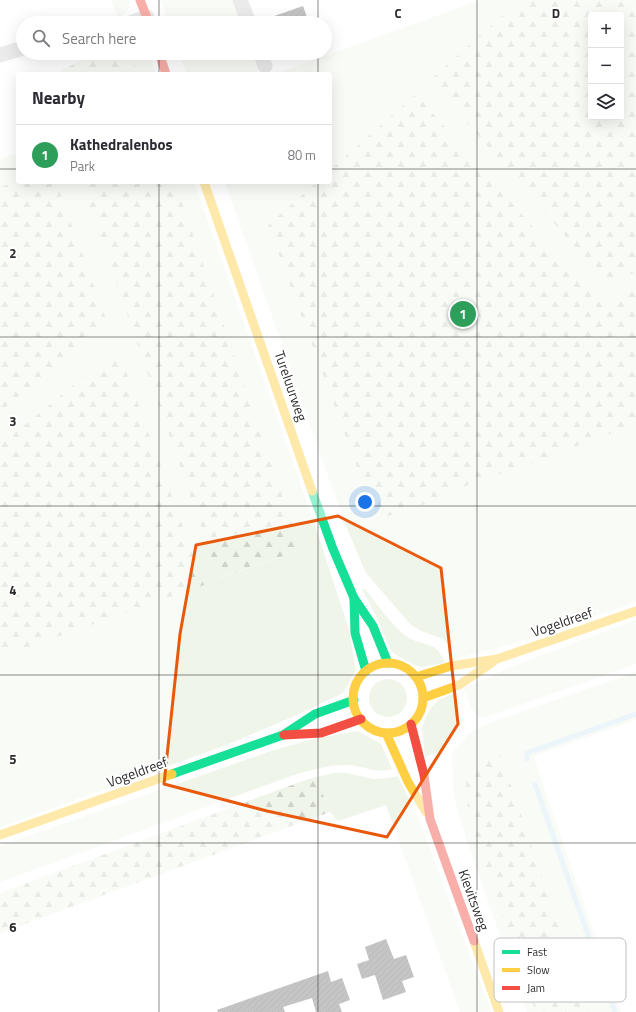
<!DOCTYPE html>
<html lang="en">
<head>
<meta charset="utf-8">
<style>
	body { margin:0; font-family:"Titillium Web",sans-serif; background:#f7f7f7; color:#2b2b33 }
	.controls { position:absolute; right:12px; top:12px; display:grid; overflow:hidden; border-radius:4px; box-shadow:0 4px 16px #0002 }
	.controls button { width:36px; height:36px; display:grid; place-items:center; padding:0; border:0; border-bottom:1px solid #e1e1e2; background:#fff; color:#2b2b33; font:20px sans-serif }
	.you { position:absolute; left:365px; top:502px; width:14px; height:14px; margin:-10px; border:3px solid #fff; border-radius:50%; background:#1a73e8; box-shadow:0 0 0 6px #1a73e833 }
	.badge { display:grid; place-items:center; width:26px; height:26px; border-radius:50%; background:#767676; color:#fff; font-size:13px; font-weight:700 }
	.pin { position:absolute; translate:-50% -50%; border:2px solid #fff; box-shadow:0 1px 4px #0006 }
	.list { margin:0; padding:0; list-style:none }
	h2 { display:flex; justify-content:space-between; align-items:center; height:52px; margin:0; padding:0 16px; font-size:17px }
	h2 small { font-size:13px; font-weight:400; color:#7c7c81 }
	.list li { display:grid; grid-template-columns:26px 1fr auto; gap:12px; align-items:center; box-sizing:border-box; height:60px; padding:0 16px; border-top:1px solid #e1e1e2 }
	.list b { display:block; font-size:15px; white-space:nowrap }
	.list p { margin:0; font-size:13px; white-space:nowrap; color:#7c7c81 }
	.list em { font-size:13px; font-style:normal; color:#7c7c81 }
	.icon { flex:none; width:22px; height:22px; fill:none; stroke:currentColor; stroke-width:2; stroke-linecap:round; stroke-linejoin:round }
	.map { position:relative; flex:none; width:636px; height:1012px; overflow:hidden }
	.search { position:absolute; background:#fff; box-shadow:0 4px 16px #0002; left:16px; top:16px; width:316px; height:44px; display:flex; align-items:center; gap:10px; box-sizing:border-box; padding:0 14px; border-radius:22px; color:#7c7c81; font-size:15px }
	.panel { position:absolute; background:#fff; box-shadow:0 4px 16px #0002; left:16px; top:72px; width:316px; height:112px; border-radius:4px }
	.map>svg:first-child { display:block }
</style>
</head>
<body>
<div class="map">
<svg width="636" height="1012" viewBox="0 0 636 1012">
	<defs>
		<pattern id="forest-firs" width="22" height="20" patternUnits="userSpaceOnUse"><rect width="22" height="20" fill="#f0f5ea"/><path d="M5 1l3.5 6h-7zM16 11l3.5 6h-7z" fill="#ced2c9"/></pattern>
		<pattern id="building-hatch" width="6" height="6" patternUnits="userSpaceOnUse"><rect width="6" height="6" fill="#7e7e7e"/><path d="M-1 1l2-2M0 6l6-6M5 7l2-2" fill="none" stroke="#686868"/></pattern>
	</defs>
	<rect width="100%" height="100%" fill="#fff"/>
	<g fill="#f0f5ea" fill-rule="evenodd">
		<path d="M111,0H129C131,10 125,13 118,18Z"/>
		<path d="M161,0H232L240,23H169Z"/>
		<path d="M481,0H531L512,7L636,0V602L519,642L454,659L449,646L443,639L421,631L411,625L366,573L345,524L225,182H330V74H275ZM591,15H621V117H591Z"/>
		<path d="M130,53H149L156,74H138Z"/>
		<path d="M179,53H251L259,74H187Z"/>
		<path d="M18,153V181L0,187V159Z"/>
		<path d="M56,182H81L220,578L301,550L175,182H194L316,528L349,630L356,670L343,693L290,718L224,746L0,827V657L203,585L117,350L0,445V412L102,325L106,319Z"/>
		<path d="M362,589H365C375,601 393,627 406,636C424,648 436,639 445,663L422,667L414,665L398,656L391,651L374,612Z"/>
		<path d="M636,620V664L482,718C471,714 468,699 464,688L521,663Z"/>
		<path d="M636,672V720L534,756L542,782L621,1012H588L501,756L469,821L536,1012H527L466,838L454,797L452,753C464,740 468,733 484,725Z"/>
		<circle cx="388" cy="698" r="19"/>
		<path d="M455,693L465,723L464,728L444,749L425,757L422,728L426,717L432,707L440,699Z"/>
		<path d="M358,731L381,744L392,769C372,774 364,765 346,765C328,765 311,770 294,775L0,882V846L271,751L314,739Z"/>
		<path d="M334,773H347L373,779L388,778L398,776L420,822L491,1012H460L386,805L338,821L330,812L316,777Z"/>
	</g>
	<g fill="url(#forest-firs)" fill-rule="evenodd">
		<path d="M531,0H636V272L615,281L603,280L430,80L512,7ZM591,15H621V117H591Z"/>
		<path d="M99,53H130L138,74H62L61,70Z"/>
		<path d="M416,94L601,304L636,289V424L521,467L475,482L411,510L376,519L268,225L317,182H330V170Z"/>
		<path d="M18,181V182H56L106,319L102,325L0,412V187Z"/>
		<path d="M81,182H175L301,550L219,578Z"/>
		<path d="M118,349L204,585L0,657V445Z"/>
		<path d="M501,756L588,1012H536L469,821L465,770Z"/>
		<path d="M316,777L330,812L0,933V893L300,782Z"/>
	</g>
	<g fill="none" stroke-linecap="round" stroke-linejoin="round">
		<g stroke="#d4e9f3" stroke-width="5">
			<path d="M527,759V753L636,714"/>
			<path d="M535,784L615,1012"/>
		</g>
	</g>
	<g fill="url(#building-hatch)">
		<path d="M303,6L309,23H260V21Z"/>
		<path d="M386,939L394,959L406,955L414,977L402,981L406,992L383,1000L375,975L362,979L357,964L369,960L365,947Z"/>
		<path d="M328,971L331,982L342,978L350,1000L339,1004L342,1012H316L312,998L283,1007L285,1012H218L217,1010Z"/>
	</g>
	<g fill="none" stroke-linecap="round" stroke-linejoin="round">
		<g stroke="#d2d2d2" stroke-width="15">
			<path d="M240,0L249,23"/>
			<path d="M130,23L147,17"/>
			<path d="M260,53L265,66"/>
			<path d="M0,55L23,48"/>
		</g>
		<g stroke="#16e098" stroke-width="9">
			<path d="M312,491L333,549L354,598L373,626L388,663"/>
			<path d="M354,598L355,633L366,671"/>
			<path d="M172,774L283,735L315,714L354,700"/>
		</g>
		<g stroke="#ffcf43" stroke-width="9">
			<path d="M204,182L312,491"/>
			<circle cx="388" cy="698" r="35"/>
			<path d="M416,677L451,666L497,659L636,611"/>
			<path d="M423,698L459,685L493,662"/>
			<path d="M386,733L408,782L426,812"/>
			<path d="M0,835L172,774"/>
			<path d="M474,941L499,1012"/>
		</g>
		<g stroke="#f24e42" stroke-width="9">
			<path d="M140,0L149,23"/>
			<path d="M159,53L166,74"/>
			<path d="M411,724L424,775L430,819L474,941"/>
			<path d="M284,735L321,733L361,719"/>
		</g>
	</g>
	<path d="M0 0H636V1012H0ZM338,516L441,568L458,724L387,837L267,811L164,784L180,634L196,545Z" fill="#fff" fill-opacity=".55" fill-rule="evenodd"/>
	<path fill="none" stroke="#e8590c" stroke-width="3" stroke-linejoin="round" d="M338,516L441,568L458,724L387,837L267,811L164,784L180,634L196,545Z"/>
	<path fill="none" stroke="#2d2d2d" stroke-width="1" stroke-opacity="0.55" d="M159,0V23M318,0V23M477,0V1012M159,53V74M318,53V74M0,169H18M330,169H636M159,182V1012M318,182V1012M0,337H636M0,506H636M0,675H636M0,843H636"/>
	<g text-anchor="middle" stroke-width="4" stroke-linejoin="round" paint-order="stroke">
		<g font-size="14" fill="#2d2d2d" stroke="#fff">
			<text transform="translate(291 386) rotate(71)" y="5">Tureluurweg</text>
			<text transform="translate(562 622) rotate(-19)" y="5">Vogeldreef</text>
			<text transform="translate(137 772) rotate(-20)" y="5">Vogeldreef</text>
			<text transform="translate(474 900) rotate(70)" y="5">Kievitsweg</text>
		</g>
	</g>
	<rect x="494" y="938" width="132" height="64" rx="6" fill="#fff" stroke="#c0c0c0" stroke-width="1"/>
	<rect x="502" y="950" width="18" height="4" fill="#16e098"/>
	<rect x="502" y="968" width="18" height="4" fill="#ffcf43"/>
	<rect x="502" y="986" width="18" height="4" fill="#f24e42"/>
	<g font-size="11" fill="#2d2d2d">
		<text x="527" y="956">Fast</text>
		<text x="527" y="974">Slow</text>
		<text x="527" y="992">Jam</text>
	</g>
	<g font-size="13" text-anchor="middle" font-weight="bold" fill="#2d2d2d" stroke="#fff" stroke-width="4" stroke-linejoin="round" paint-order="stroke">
		<text x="398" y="18">C</text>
		<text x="556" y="18">D</text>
		<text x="13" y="258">2</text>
		<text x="13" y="426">3</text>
		<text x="13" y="595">4</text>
		<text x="13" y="764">5</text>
		<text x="13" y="932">6</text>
	</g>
</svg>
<div class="controls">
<button>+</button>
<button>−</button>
<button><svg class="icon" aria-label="layers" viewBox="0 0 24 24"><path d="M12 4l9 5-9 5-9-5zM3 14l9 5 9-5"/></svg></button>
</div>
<div class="you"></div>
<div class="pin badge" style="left:463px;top:314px;background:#2e9e5b">1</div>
<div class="search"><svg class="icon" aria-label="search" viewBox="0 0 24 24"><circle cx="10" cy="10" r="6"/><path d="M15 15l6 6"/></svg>Search here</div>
<section class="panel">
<h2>Nearby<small></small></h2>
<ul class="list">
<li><span class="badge" style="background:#2e9e5b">1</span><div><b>Kathedralenbos</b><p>Park</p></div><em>80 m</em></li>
</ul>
</section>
</div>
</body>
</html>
